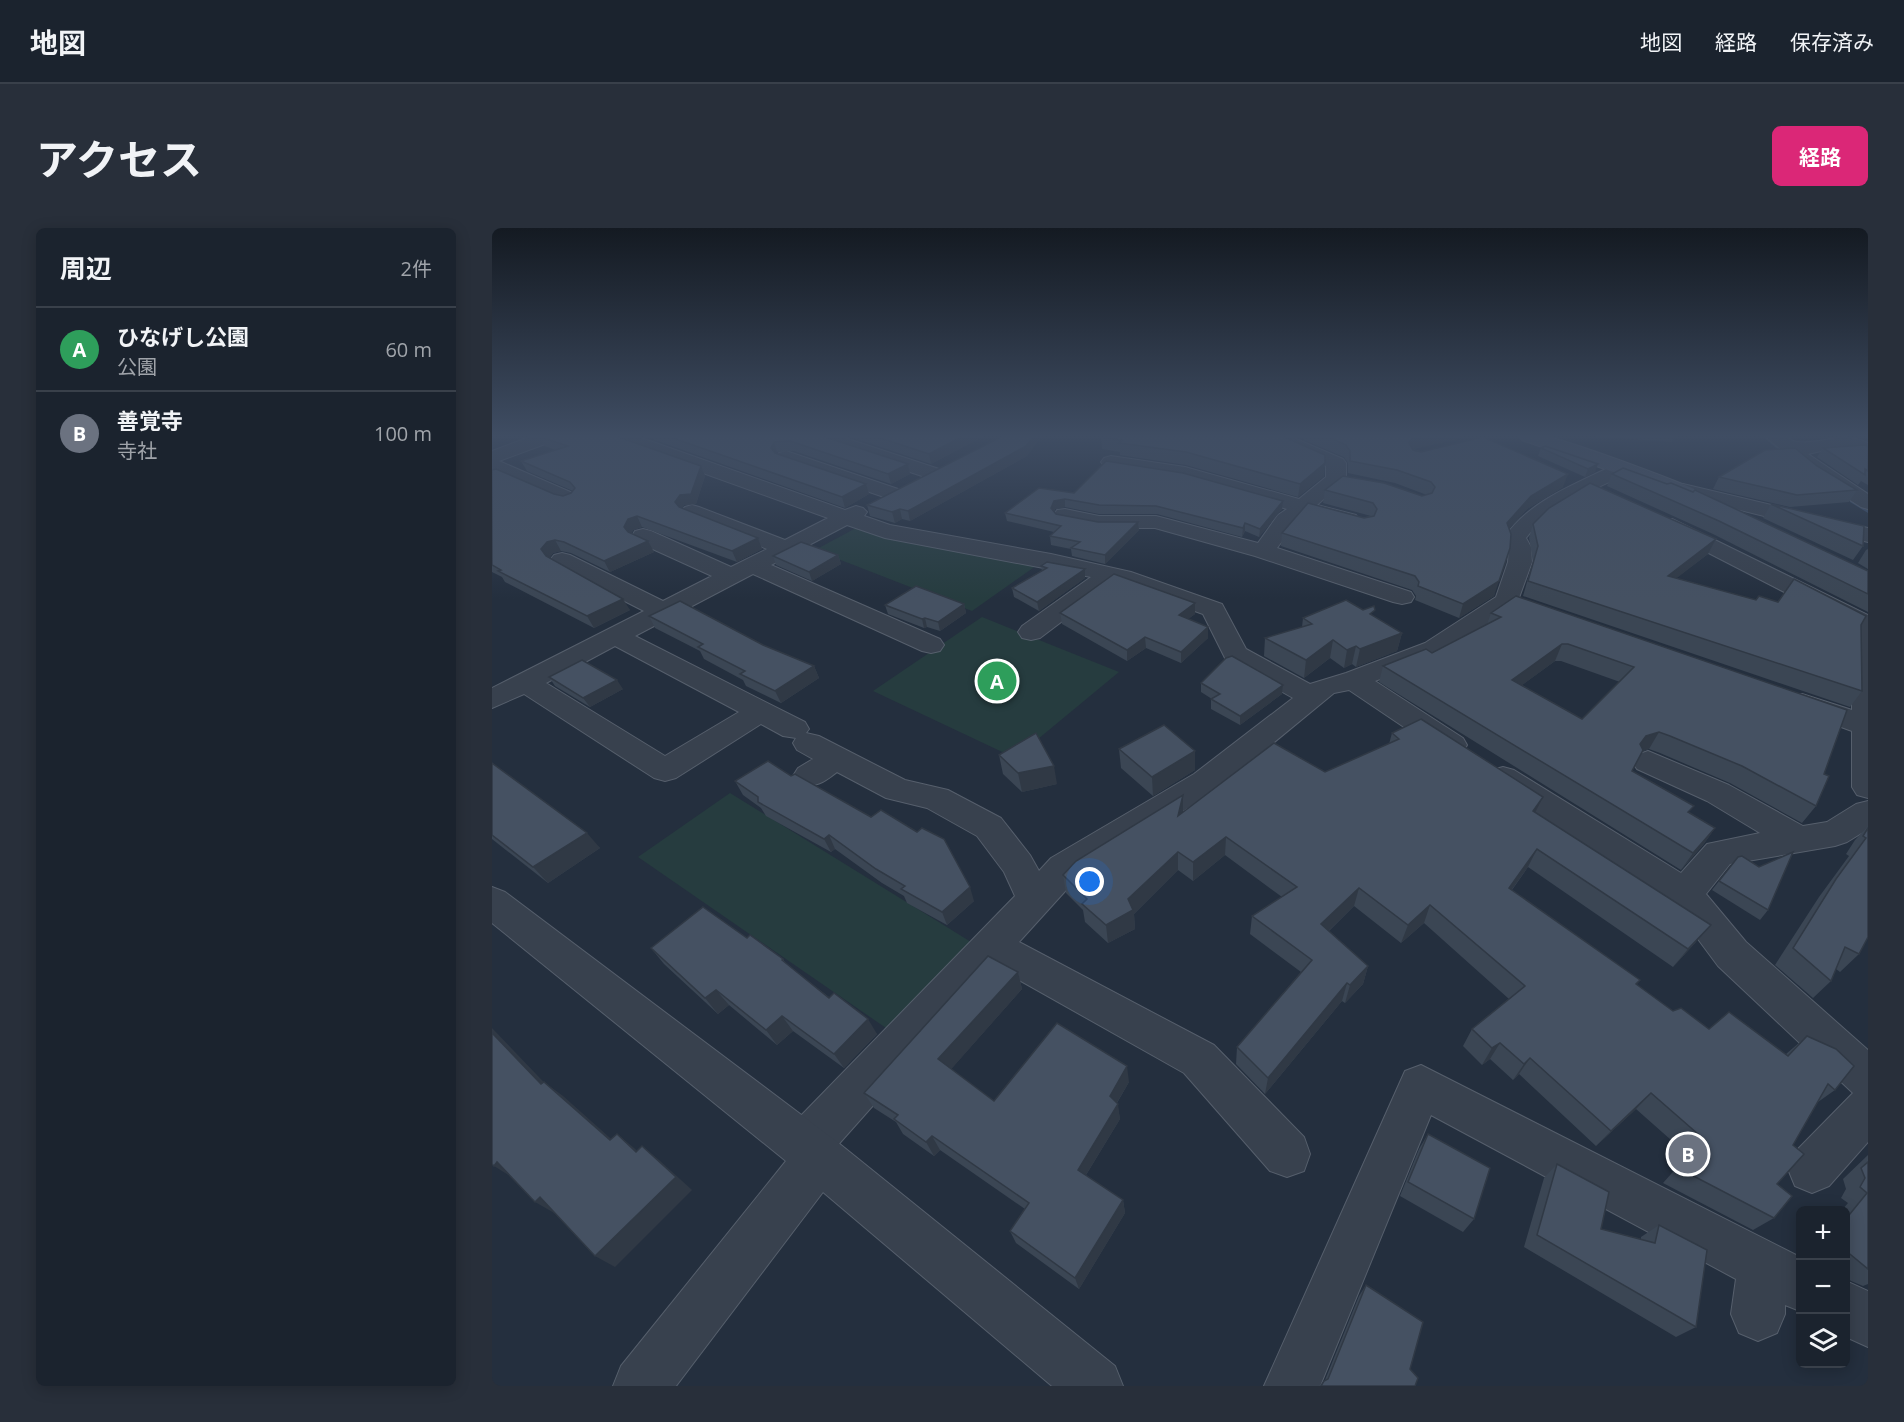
<!DOCTYPE html>
<html lang="ja">
<head>
<meta charset="utf-8">
<style>
	body { margin:0; font-family:"Open Sans","Noto Sans JP",sans-serif; background:#282f3a; color:#f1f3f6 }
	.controls { position:absolute; right:18px; bottom:18px; display:grid; overflow:hidden; border-radius:9px; box-shadow:0 3px 15px #0003 }
	.controls button { width:54px; height:54px; display:grid; place-items:center; padding:0; border:0; border-bottom:2px solid #39404a; background:#1b232e; color:#f1f3f6; font:30px sans-serif }
	.you { position:absolute; left:598px; top:654px; width:21px; height:21px; margin:-15px; border:4px solid #fff; border-radius:50%; background:#1a73e8; box-shadow:0 0 0 9px #1a73e833 }
	.badge { display:grid; place-items:center; width:39px; height:39px; border-radius:50%; background:#db2777; color:#fff; font-size:20px; font-weight:700 }
	.pin { position:absolute; translate:-50% -50%; border:3px solid #fff; box-shadow:0 2px 6px #0006 }
	.list { margin:0; padding:0; list-style:none }
	h2 { display:flex; justify-content:space-between; align-items:center; height:78px; margin:0; padding:0 24px; font-size:26px }
	h2 small { font-size:20px; font-weight:400; color:#a0a4aa }
	.list li { display:grid; grid-template-columns:39px 1fr auto; gap:18px; align-items:center; box-sizing:border-box; height:84px; padding:0 24px; border-top:2px solid #39404a }
	.list b { display:block; font-size:22px; white-space:nowrap }
	.list p { margin:0; font-size:20px; white-space:nowrap; color:#a0a4aa }
	.list em { font-size:20px; font-style:normal; color:#a0a4aa }
	.icon { flex:none; width:33px; height:33px; fill:none; stroke:currentColor; stroke-width:2; stroke-linecap:round; stroke-linejoin:round }
	.map { position:relative; flex:none; width:1376px; height:1158px; overflow:hidden; border-radius:9px }
	header { display:flex; align-items:center; gap:36px; box-sizing:border-box; height:84px; padding:0 30px; background:#1b232e; border-bottom:2px solid #39404a }
	header strong { font-size:28px }
	nav { display:flex; gap:33px; margin-inline-start:auto; font-size:21px }
	.intro { display:flex; align-items:center; justify-content:space-between; box-sizing:border-box; height:144px; padding:0 36px }
	h1 { margin:0; font-size:42px }
	.button { padding:15px 27px; border-radius:9px; background:#db2777; color:#fff; font-size:21px; font-weight:700 }
	main { display:flex; gap:36px; padding:0 36px }
	aside { flex:1; background:#1b232e; border-radius:9px; box-shadow:0 3px 15px #0003 }
	.map>svg:first-child { display:block }
</style>
</head>
<body>
<header>
<strong>地図</strong>
<nav><a>地図</a><a>経路</a><a>保存済み</a></nav>
</header>
<div class="intro"><h1>アクセス</h1><a class="button">経路</a></div>
<main>
<aside>
<h2>周辺<small>2件</small></h2>
<ul class="list">
<li><span class="badge" style="background:#2e9e5b">A</span><div><b>ひなげし公園</b><p>公園</p></div><em>60 m</em></li>
<li><span class="badge" style="background:#6b7280">B</span><div><b>善覚寺</b><p>寺社</p></div><em>100 m</em></li>
</ul>
</aside>
<div class="map">
<svg width="1376" height="1158" viewBox="0 0 1376 1158">
	<rect width="100%" height="100%" fill="#242f3e"/>
	<g fill="#263c3f">
		<path d="M366,299L548,335L480,383L323,322Z"/>
		<path d="M490,389L627,444L523,530L381,463Z"/>
		<path d="M238,565L479,714L394,800L146,629Z"/>
	</g>
	<g fill="none" stroke-linecap="round" stroke-linejoin="round">
		<g fill="#394c67" fill-rule="evenodd">
			<path d="M1270,208H1277L1300,228V230H1296Z"/>
			<path d="M1358,272H1362L1376,280V285L1358,274Z"/>
		</g>
		<defs>
			<g id="minor">
				<path d="M40,208H67L64,212L7,233L83,266L86,270L83,274L76,276L69,274L0,244V223Z"/>
				<path d="M116,208H144L353,282L364,278L371,280L375,284L372,288L398,297L559,326L639,344L730,376L754,421L818,456L854,445L933,415L1004,369L1016,334L1017,319L1012,310C1038,272 1082,257 1122,237H1136L1139,241L1136,245C1100,263 1059,277 1034,310L1039,319L1040,334L1024,378L951,427L883,453L971,510L975,517L971,524L960,527L949,524L857,462L842,465L724,562L585,650L527,714L722,817L812,909L818,926L812,943L795,949L778,943L692,845L504,739L329,936L312,942L295,936L289,919L295,902L523,668L512,644L485,608L435,580L394,570L345,544C332,554 323,561 306,556L301,548L306,540L321,531L305,522L301,515L304,510L291,508L269,496L184,550L173,553L162,550L32,466L0,480V460L152,383L62,337L58,332L62,327L70,325L78,327L171,373L220,348L143,313L140,308L143,303L151,301L159,303L239,339L275,321L193,287L189,283L193,279L200,277L207,279L293,312L336,290L119,212ZM355,297L393,310L599,349L530,398L526,404L530,410L539,412L548,410L622,354L711,386L734,432L801,470L702,546L559,630L547,643L538,627L509,590L456,562L413,552L327,508L314,505L317,501L313,494L143,408L261,346L430,423L439,425L448,423L452,417L448,411L279,337ZM123,418L247,484L173,528L54,455Z"/>
				<path d="M319,208H347L447,241L450,245L447,249H433L322,212Z"/>
				<path d="M754,208H797L851,231L854,235V251L825,277L864,287L867,292L864,297L856,298L814,286L802,297L785,320L919,364L922,369L919,374L910,376L901,374L763,328L663,300H607L565,292L562,287L565,282L573,281L607,288H664L766,315L786,287L795,281L691,251L619,240L612,238L609,234L612,230L619,228L693,239L807,271L834,249V238L788,218L757,212Z"/>
				<path d="M1273,208C1279,208 1287,207 1293,208C1298,210 1300,214 1305,214C1335,217 1345,202 1376,215V228L1351,218L1316,226L1376,266V281L1369,279L1320,248Z"/>
				<path d="M294,223L406,261L409,265L406,269H392L287,233L285,229L287,225Z"/>
				<path d="M1180,291L1376,387V570L1365,567L1360,559V503L1300,481L1296,475L1300,469L1310,466L1360,482V412L1366,402L1172,302L1169,297L1172,292Z"/>
				<path d="M1156,523L1237,557L1311,598L1335,594L1364,576L1376,573V601L1355,614L1343,618L1238,636L1214,666L1254,714L1376,822V914L1337,958L1320,965L1303,958L1296,941L1303,924L1361,865L1226,738L1180,676L1000,558L995,550L1000,542L1011,539L1022,542L1189,645L1215,616L1268,605L1215,573L1145,541L1140,534L1145,527Z"/>
				<path d="M929,837L1308,1029V1083L1293,1077V1086L1285,1105L1266,1113L1247,1105L1239,1086L1244,1051L939,887L828,1158H772L913,843Z"/>
				<path d="M1354,1053L1376,1063V1119L1354,1109Z"/>
			</g>
			<g id="tertiary">
				<path d="M1191,256L1376,300V314L1184,266L1181,262L1184,258Z"/>
				<path d="M0,659L13,664L344,913L623,1138L631,1158H560L331,964L184,1158H121L129,1138L294,933L0,695Z"/>
			</g>
			<path id="secondary" d="M1027,208C1036,208 1046,207 1055,209C1075,212 1220,264 1227,274L1224,278L1217,280L1210,278L1184,266L1030,212Z"/>
		</defs>
		<use href="#minor" stroke="#565f6c" stroke-width="2"/>
		<use href="#tertiary" stroke="#565f6c" stroke-width="2"/>
		<use href="#secondary" stroke="#565f6c" stroke-width="2"/>
		<use href="#minor" fill="#38414e" fill-rule="evenodd"/>
		<use href="#tertiary" fill="#38414e" fill-rule="evenodd"/>
		<use href="#secondary" fill="#465061" fill-rule="evenodd"/>
	</g>
	<g fill="#3b4654" fill-rule="evenodd">
		<path d="M152,208H330L416,236L418,246L399,256L302,223L285,224L284,226L374,256L377,266L353,280Z"/>
		<path d="M356,208H492L439,236Z"/>
		<path d="M803,208H969V210L921,221L1071,259L1035,281L1017,301L1002,368L967,390L923,372L924,368L920,362L789,318L790,305L879,288L831,275L833,262L930,268L935,267L903,255L856,245V235L852,229Z"/>
		<path d="M1099,208H1183L1180,214Z"/>
		<path d="M48,209L209,238L213,248L204,276L192,277L190,280L266,310L270,321L245,334L150,299L141,302L139,306L162,324L118,344L79,325L69,323L61,325L57,330L138,382L102,400L13,354L10,349L0,344V242L62,266L71,268L79,265L81,263L35,243L29,233L63,222L53,218Z"/>
		<path d="M609,209L832,248L806,269L694,237L628,227V224L610,221Z"/>
		<path d="M1376,218V257L1369,253L1366,257L1325,229L1331,220Z"/>
		<path d="M1049,220L1103,244L1093,249L1046,228Z"/>
		<path d="M535,228L418,293L410,291L403,295L378,288L375,277Z"/>
		<path d="M1325,238L1365,262L1357,274L1298,279L1221,261L1227,249Z"/>
		<path d="M1120,246L1376,343V384L1221,306L1115,258Z"/>
		<path d="M582,265L790,281L767,309L753,303L750,309L665,286H607L573,279L563,281L562,284L564,286L606,294H646L647,302L613,336L580,328L579,321L559,317L558,308L562,304L515,293L513,285Z"/>
		<path d="M1279,276L1371,318L1361,332L1271,290Z"/>
		<path d="M1041,296L1224,311L1216,326L1184,350L1264,372L1369,397L1370,463L1358,479L1031,368L1041,333L1037,310Z"/>
		<path d="M1376,321V341L1366,335L1374,322Z"/>
		<path d="M346,327L349,336L320,353L284,337L281,328Z"/>
		<path d="M549,338L593,341V350L547,383L522,369L520,360L550,343Z"/>
		<path d="M1024,368L1332,546L1324,578L1310,595L1238,555L1168,525L1157,521L1151,523L1140,543L1197,585L1223,600L1211,617L1189,642L887,454L891,438L940,425L995,396L999,385ZM1063,433H1069L1128,454L1090,491L1030,457Z"/>
		<path d="M703,375V386L696,391L716,399V410L689,435L654,420L635,433L570,396L568,385Z"/>
		<path d="M472,376L474,385L448,403L435,399L432,400L396,386L393,377Z"/>
		<path d="M157,388L271,417L322,438L327,450L289,475L254,458L251,452L212,431L208,423L163,400Z"/>
		<path d="M882,388L910,405L905,423L864,439L860,436L852,440L838,430L812,450L772,428L773,410L810,399L811,390Z"/>
		<path d="M57,449L131,461L98,479L63,458Z"/>
		<path d="M709,455L791,457L790,466L748,497L719,481V471H720L709,464Z"/>
		<path d="M900,505L1043,585L1204,714L1181,739L1036,639L1020,662L1148,752L1144,757L1181,783L1217,801L1294,826L1315,808L1343,862L1326,874L1301,917L1285,956L1282,990L1261,1002L1171,955L1196,927L1144,881L1104,918L1027,846L1021,852L998,831L990,837L971,818L980,801L1017,771L932,695L909,715L862,678L837,703L876,738L871,756L853,775L850,773L773,866L744,836L745,819L809,744L758,706L760,688L790,669L733,627L701,653L686,642L642,686L643,701L616,715L593,694L591,682L574,665L571,647L691,584L833,544L897,516Z"/>
		<path d="M627,521L703,542L661,568L629,540Z"/>
		<path d="M507,527L565,556L530,564L511,546Z"/>
		<path d="M0,535L108,620L56,655L0,611Z"/>
		<path d="M243,553L482,673L455,697L415,675L412,668L390,655L343,621L339,624L274,588L269,580L251,567Z"/>
		<path d="M1376,598V709L1367,726L1348,744L1344,741L1339,753L1321,770L1283,737L1327,669L1357,628L1354,626L1363,612Z"/>
		<path d="M1246,629L1276,682L1268,692L1220,662Z"/>
		<path d="M255,710L291,731L294,736L385,806L352,840L301,803L285,817L237,777L226,786L172,736L159,720Z"/>
		<path d="M526,744L530,761L459,841L502,873L637,854L625,875L628,891L594,947L631,972L633,985L587,1061L524,1015L518,1003L533,981L448,922L442,928L411,906L404,894L382,880L372,865Z"/>
		<path d="M936,906L982,991L971,1004L908,968L927,921Z"/>
		<path d="M1376,927V1056L1371,1058L1359,1053L1353,1048V982H1350L1356,975L1349,970L1354,961L1351,951Z"/>
		<path d="M1065,936L1109,1001L1149,1011V1009L1167,997L1204,1099L1184,1109L1032,1019L1052,950Z"/>
		<path d="M874,1057L918,1141L923,1158H827L833,1152L867,1068Z"/>
	</g>
	<g fill="#303945">
		<path d="M471,208H492L439,236L437,226Z"/>
		<path d="M542,208H551L535,228L418,293L416,283Z"/>
		<path d="M926,208H969V210L918,222L917,215L921,210Z"/>
		<path d="M282,214L285,224L283,230L279,220Z"/>
		<path d="M833,235L832,248L806,269L808,256Z"/>
		<path d="M416,236L418,246L399,256L396,246Z"/>
		<path d="M1106,236L1103,244L1093,249L1096,241Z"/>
		<path d="M209,238L213,248L204,276L192,277L187,285L183,274Z"/>
		<path d="M1076,246L1071,259L1035,281L1010,309L1015,295L1039,268Z"/>
		<path d="M374,256L377,266L353,280L350,269Z"/>
		<path d="M573,271V279L563,281L560,288L559,280L562,273Z"/>
		<path d="M791,273L790,281L767,309L768,301Z"/>
		<path d="M408,281L410,291L403,295L400,284Z"/>
		<path d="M145,288L150,299L141,302L138,309L132,299L136,291Z"/>
		<path d="M646,294L647,302L613,336V327Z"/>
		<path d="M753,295V303L750,309L751,300Z"/>
		<path d="M266,310L270,321L245,334L240,323Z"/>
		<path d="M1224,311L1216,326L1168,363L1176,348Z"/>
		<path d="M63,312L69,323L61,325L56,332L49,321L55,314Z"/>
		<path d="M156,313L162,324L118,344L112,333Z"/>
		<path d="M1018,320L1002,368L967,390L971,376Z"/>
		<path d="M346,327L349,336L320,353L317,344Z"/>
		<path d="M593,341V350L547,383L545,374Z"/>
		<path d="M131,371L138,382L102,400L95,388Z"/>
		<path d="M703,375V386L687,398V387Z"/>
		<path d="M472,376L474,385L448,403L446,394Z"/>
		<path d="M433,390L435,399L432,400L430,391Z"/>
		<path d="M716,399V410L689,435V424Z"/>
		<path d="M910,405L905,423L864,439L868,421Z"/>
		<path d="M653,409L654,420L635,433V422Z"/>
		<path d="M841,412L838,430L812,450L814,432Z"/>
		<path d="M1070,416L1063,433L1014,469L1020,452Z"/>
		<path d="M864,418L860,436L852,440L855,422Z"/>
		<path d="M322,438L327,450L289,475L283,463Z"/>
		<path d="M125,452L131,461L98,479L91,470Z"/>
		<path d="M791,457L790,466L748,497V488Z"/>
		<path d="M1167,504L1157,521L1144,525L1148,516L1154,508Z"/>
		<path d="M703,523V542L661,568L660,549Z"/>
		<path d="M562,538L565,556L530,564L526,545Z"/>
		<path d="M691,567V585L686,588Z"/>
		<path d="M1051,569L1042,587L1041,583Z"/>
		<path d="M1223,600L1211,617L1189,642L1201,625Z"/>
		<path d="M95,605L108,620L56,655L41,639Z"/>
		<path d="M337,607L343,621L339,624L332,611Z"/>
		<path d="M734,609L733,627L701,653V634Z"/>
		<path d="M1045,621L1036,639L1008,678L1017,660Z"/>
		<path d="M686,624V642L642,686L643,701L616,715L614,697L636,671Z"/>
		<path d="M478,659L482,673L455,697L450,684Z"/>
		<path d="M867,660L862,678L825,714L829,696Z"/>
		<path d="M938,677L932,695L909,715L916,697Z"/>
		<path d="M1219,697L1204,714L1181,739L1196,721Z"/>
		<path d="M876,738L871,756L853,775L858,757Z"/>
		<path d="M526,744L530,761L454,847L446,831Z"/>
		<path d="M855,755L850,773L773,866L776,850Z"/>
		<path d="M224,762L237,777L226,786L213,770Z"/>
		<path d="M290,788L301,803L285,817L274,802Z"/>
		<path d="M376,791L385,806L352,840L342,826Z"/>
		<path d="M0,800L68,871L49,856L0,805Z"/>
		<path d="M1008,815L998,831L990,837L1000,820Z"/>
		<path d="M1038,830L1027,846L1021,852L1032,836Z"/>
		<path d="M635,838L637,854L620,883L618,868Z"/>
		<path d="M52,854L71,868L136,926L118,912Z"/>
		<path d="M1159,865L1144,881L1104,918L1119,903Z"/>
		<path d="M626,876L628,891L589,955L586,942Z"/>
		<path d="M125,906L142,920L161,938L144,924Z"/>
		<path d="M440,908L448,922L442,928L434,914Z"/>
		<path d="M150,918L167,932L200,962L123,1039L103,1028Z"/>
		<path d="M5,934L23,951L2,938Z"/>
		<path d="M48,969L64,986L43,974Z"/>
		<path d="M631,972L633,985L587,1061L583,1050Z"/>
	</g>
	<g fill="#455162" stroke="#303945" stroke-width="1.5" fill-rule="evenodd">
		<path d="M49,208H124L209,238L199,266L188,267L183,274L187,279L266,310L240,323L145,288L136,291L132,299L136,304L156,313L112,333L72,314L63,312L55,314L49,321L54,328L131,371L95,388L6,343L9,342L0,337V242L4,241L62,266L71,268L79,265L83,260L78,254L29,233L76,218L48,209Z"/>
		<path d="M175,208H330L416,236L396,246L298,213L282,214L279,220L283,225L374,256L350,269Z"/>
		<path d="M382,208H471L437,226Z"/>
		<path d="M511,208H542L534,218L416,283L408,281L400,284L375,277Z"/>
		<path d="M790,208L833,227V235L808,256L694,224L627,215L630,212L609,209Z"/>
		<path d="M834,208H926L921,210L917,215L921,222L929,224L991,209L1076,246L1039,268L1015,295L1019,306L1018,320L1007,353L971,376L926,358L927,354L923,348L790,305L816,275L872,290L882,288L885,281L881,275L833,262L851,248L892,255L930,268L940,265L943,259L939,254L905,242L858,233V223L854,217Z"/>
		<path d="M1372,217L1376,218V243L1373,241V247L1331,220Z"/>
		<path d="M1053,218L1106,236L1096,241L1049,220Z"/>
		<path d="M1303,220L1325,238L1365,262L1305,267L1227,249L1273,222Z"/>
		<path d="M614,233L691,245L791,273L768,301L753,295L751,300L664,278L607,277L573,271L562,273L559,280L564,286L606,294H646L613,327L579,320L588,314L558,308L569,298L513,285L547,260L582,265Z"/>
		<path d="M1131,240L1175,256L1179,255L1201,264L1203,262L1376,343V366L1227,293L1120,246Z"/>
		<path d="M1098,255L1224,311L1176,348L1264,372L1267,368L1286,374L1302,351L1374,388L1369,397L1370,463L1036,353L1046,318L1041,296L1057,280Z"/>
		<path d="M1279,276L1372,298L1371,318Z"/>
		<path d="M309,314L346,327L317,344L281,328Z"/>
		<path d="M555,334L593,341L545,374L520,360L555,340L549,338Z"/>
		<path d="M622,346L703,375L687,387L716,399L689,424L653,409L635,422L568,385Z"/>
		<path d="M424,358L472,376L446,394L433,390L430,391L393,377Z"/>
		<path d="M1024,368L1355,482L1332,546L1337,548L1324,578L1250,538L1178,508L1167,504L1154,508L1148,516L1151,522L1140,543L1202,578L1196,584L1223,600L1201,625L891,438L934,421L940,425L1009,389L999,385ZM1070,416H1076L1142,439L1090,491L1020,452Z"/>
		<path d="M854,372L871,382L882,378L883,382L878,386L910,405L868,421L864,418L855,422L841,412L814,432L773,410L820,396L811,390Z"/>
		<path d="M188,373L271,417L322,438L283,463L248,446L253,443L206,419L211,416L157,388Z"/>
		<path d="M740,428L791,457L748,488L719,471L728,466L709,455L734,430Z"/>
		<path d="M90,432L125,452L91,470L57,449Z"/>
		<path d="M929,491L1051,569L1041,583L1219,697L1196,721L1045,621L1017,660L1148,752L1144,756L1181,783L1189,780L1217,801L1237,784L1296,828L1315,808L1344,821L1362,838L1343,862L1336,856L1301,917L1312,926L1285,956L1300,968L1282,990L1188,941L1214,913L1159,865L1119,903L1038,830L1032,836L1008,815L1000,820L980,801L1033,758L938,677L916,697L867,660L829,696L876,738L858,757L855,755L776,850L745,819L820,732L760,688L805,659L734,609L701,634L686,624L636,671L641,682L614,697L590,676L595,671L571,647L584,633L691,567L686,588L782,515L833,544L907,511L900,505Z"/>
		<path d="M672,497L703,523L660,549L627,521Z"/>
		<path d="M544,505L562,538L526,545L507,527Z"/>
		<path d="M276,533L299,548L303,546L379,589L389,582L425,604L430,600L452,611L478,659L450,684L409,661L413,658L384,641L337,607L332,611L266,574V569L243,553Z"/>
		<path d="M0,535L95,605L41,639L0,607Z"/>
		<path d="M1376,600V709L1367,726L1353,719L1339,753L1301,720L1344,651L1374,610L1371,608Z"/>
		<path d="M1301,624L1276,682L1227,653L1246,629L1250,628L1267,639Z"/>
		<path d="M211,679L255,710L258,707L291,731L290,732L337,770L342,765L376,791L342,826L290,788L274,802L224,762L213,770L159,720Z"/>
		<path d="M496,728L526,744L446,831L502,873L565,795L635,838L618,868L626,876L586,942L631,972L583,1050L518,1003L537,975L440,908L434,914L402,891L406,887L372,865Z"/>
		<path d="M0,805L49,856L52,854L118,912L125,906L144,924L150,918L184,949L103,1028L48,969L43,974L5,934L2,938L0,936Z"/>
		<path d="M936,906L998,940L982,991L916,954Z"/>
		<path d="M1376,934V1041L1353,1022V992L1375,965L1368,959L1373,950L1369,940Z"/>
		<path d="M1065,936L1117,964L1109,1001L1163,1015L1167,997L1215,1022L1204,1099L1045,1007Z"/>
		<path d="M874,1057L931,1094L918,1141L926,1150L923,1158H829L832,1153L836,1151Z"/>
	</g>
	<linearGradient id="sky" x2="0" y2="1"><stop stop-color="#141a22"/><stop offset="0.56" stop-color="#3f4d63"/><stop offset="1" stop-color="#3f4d63" stop-opacity="0"/></linearGradient>
	<rect width="1376" height="371" fill="url(#sky)"/>
</svg>
<div class="controls">
<button>+</button>
<button>−</button>
<button><svg class="icon" aria-label="layers" viewBox="0 0 24 24"><path d="M12 4l9 5-9 5-9-5zM3 14l9 5 9-5"/></svg></button>
</div>
<div class="you"></div>
<div class="pin badge" style="left:505px;top:453px;background:#2e9e5b">A</div>
<div class="pin badge" style="left:1196px;top:926px;background:#6b7280">B</div>
</div>
</main>
</body>
</html>
